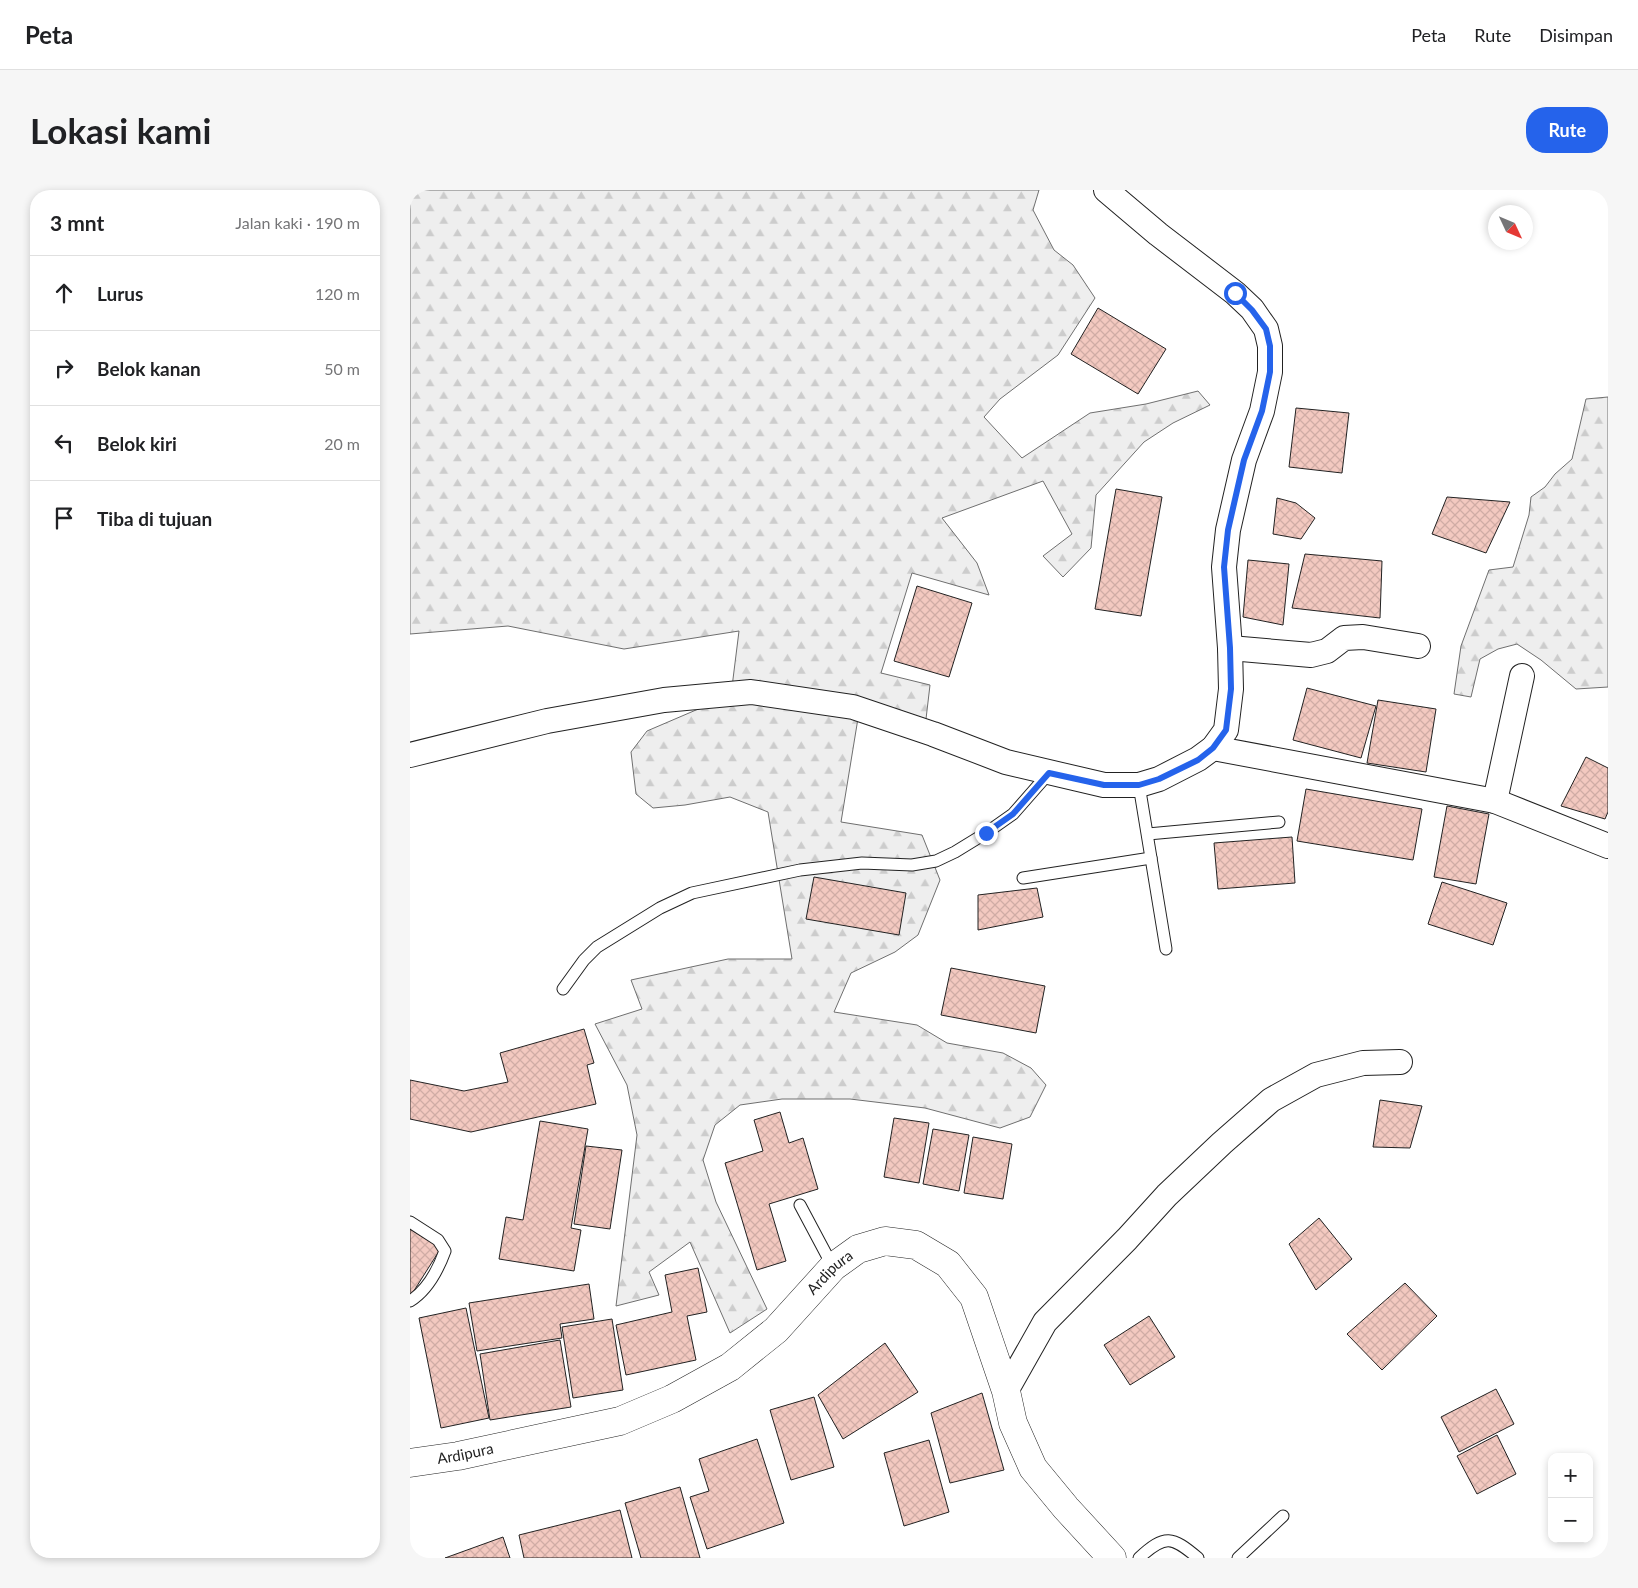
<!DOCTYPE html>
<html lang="id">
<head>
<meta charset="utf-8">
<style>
	body { margin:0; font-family:Lato,sans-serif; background:#f6f6f6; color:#202124 }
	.controls { position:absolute; right:15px; bottom:15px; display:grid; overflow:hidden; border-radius:10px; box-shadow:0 2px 8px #0003 }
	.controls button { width:45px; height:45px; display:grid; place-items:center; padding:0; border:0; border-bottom:1px solid #e0e0e0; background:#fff; color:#202124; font:25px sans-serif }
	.compass { position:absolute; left:1078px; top:15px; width:45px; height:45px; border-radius:50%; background:#fff; box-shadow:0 2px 8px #0003; rotate:134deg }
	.stop { position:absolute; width:15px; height:15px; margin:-11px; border:4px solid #2563eb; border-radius:50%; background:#fff }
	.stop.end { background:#2563eb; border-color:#fff; box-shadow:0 1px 5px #0008 }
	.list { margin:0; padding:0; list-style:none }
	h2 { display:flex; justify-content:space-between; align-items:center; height:65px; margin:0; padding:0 20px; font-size:21px }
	h2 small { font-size:16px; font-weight:400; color:#757577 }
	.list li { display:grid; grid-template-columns:32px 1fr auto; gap:15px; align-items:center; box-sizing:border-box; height:75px; padding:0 20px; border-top:1px solid #e0e0e0 }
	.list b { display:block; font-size:19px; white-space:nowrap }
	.list em { font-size:16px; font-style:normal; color:#757577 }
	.icon { flex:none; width:28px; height:28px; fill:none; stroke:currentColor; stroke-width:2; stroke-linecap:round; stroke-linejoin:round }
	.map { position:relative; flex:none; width:1198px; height:1368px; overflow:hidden; border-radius:20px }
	header { display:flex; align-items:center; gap:30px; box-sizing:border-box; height:70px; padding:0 25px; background:#fff; border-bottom:1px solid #e0e0e0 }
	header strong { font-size:24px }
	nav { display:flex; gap:28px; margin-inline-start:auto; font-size:18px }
	.intro { display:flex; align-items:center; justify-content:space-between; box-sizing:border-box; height:120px; padding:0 30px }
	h1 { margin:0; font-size:35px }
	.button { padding:12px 22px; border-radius:20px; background:#2563eb; color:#fff; font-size:18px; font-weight:700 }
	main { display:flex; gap:30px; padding:0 30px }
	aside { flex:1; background:#fff; border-radius:20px; box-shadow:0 2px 8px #0003 }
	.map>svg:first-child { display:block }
</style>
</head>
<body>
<header>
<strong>Peta</strong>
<nav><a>Peta</a><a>Rute</a><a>Disimpan</a></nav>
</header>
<div class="intro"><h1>Lokasi kami</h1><a class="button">Rute</a></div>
<main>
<aside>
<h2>3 mnt<small>Jalan kaki · 190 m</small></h2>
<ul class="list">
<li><svg class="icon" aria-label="ahead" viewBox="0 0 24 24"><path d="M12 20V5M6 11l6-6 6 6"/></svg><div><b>Lurus</b></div><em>120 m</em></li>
<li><svg class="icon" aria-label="right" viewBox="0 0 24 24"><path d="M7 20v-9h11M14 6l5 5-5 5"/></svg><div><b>Belok kanan</b></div><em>50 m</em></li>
<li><svg class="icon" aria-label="left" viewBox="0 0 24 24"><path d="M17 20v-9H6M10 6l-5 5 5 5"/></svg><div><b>Belok kiri</b></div><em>20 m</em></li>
<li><svg class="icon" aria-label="arrive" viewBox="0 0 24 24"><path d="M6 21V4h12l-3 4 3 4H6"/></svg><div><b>Tiba di tujuan</b></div></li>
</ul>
</aside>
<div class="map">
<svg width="1198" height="1368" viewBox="0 0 1198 1368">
	<defs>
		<pattern id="forest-firs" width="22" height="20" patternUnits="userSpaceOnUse" patternTransform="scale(1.25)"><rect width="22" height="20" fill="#eee"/><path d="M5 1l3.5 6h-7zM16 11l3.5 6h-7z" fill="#ccc"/></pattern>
		<pattern id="building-cross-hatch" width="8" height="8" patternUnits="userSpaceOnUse" patternTransform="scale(1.25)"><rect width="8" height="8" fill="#f3c9c0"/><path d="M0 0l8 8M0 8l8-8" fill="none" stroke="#d0aca5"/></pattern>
	</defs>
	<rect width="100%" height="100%" fill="#fff"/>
	<g fill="url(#forest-firs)" stroke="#6f6f6f">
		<path d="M0,0H629L623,20L644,60L663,75L685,108L648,165L590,209L574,227L612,268L680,223L736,214L788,201L800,215L763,233L734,252L686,305L681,358L653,387L633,366L662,344L633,291L532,328L567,373L579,405L502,383L471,483L520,495L516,529L451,510L431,632L512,645L530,690L508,745L485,762L441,783L424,822L507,835L537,853L593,863L621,878L636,895L620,927L590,938L515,918L440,909H372L330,915L305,935L293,970L306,1012L357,1119L320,1143L280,1052L239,1082L249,1105L206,1116L227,945L217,895L185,834L232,819L221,790L318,769H382L358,622L320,607L275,615L243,618L226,604L221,562L237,541L321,505L329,441L214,459L98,436L0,444Z"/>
		<path d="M1198,207V497L1166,499L1131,470L1107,454L1088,459L1070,469L1061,507L1044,504L1051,456L1079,380L1103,377L1119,325L1121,307L1135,297L1145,284L1162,269L1176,209Z"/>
	</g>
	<g fill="url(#building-cross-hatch)" stroke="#222">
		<path d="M688,118L756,159L728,204L661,164Z"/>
		<path d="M886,218L939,223L932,283L879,277Z"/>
		<path d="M706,299L752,307L731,426L685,419Z"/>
		<path d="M1037,307L1100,312L1076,363L1022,344Z"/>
		<path d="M867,308L886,313L905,328L891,349L863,344Z"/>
		<path d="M895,364L972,371L970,428L882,418Z"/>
		<path d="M838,370L879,374L873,435L833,427Z"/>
		<path d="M507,396L562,413L539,487L484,471Z"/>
		<path d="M897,498L966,516L951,568L883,550Z"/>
		<path d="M968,510L1026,519L1016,582L957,573Z"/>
		<path d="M1176,567L1198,578V622L1195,629L1151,616Z"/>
		<path d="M896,599L1012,619L1003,670L887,651Z"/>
		<path d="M1037,616L1079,624L1066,694L1024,687Z"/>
		<path d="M882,647L885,693L808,699L804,653Z"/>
		<path d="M404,687L496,703L489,745L396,729Z"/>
		<path d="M1032,692L1097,713L1083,755L1018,734Z"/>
		<path d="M627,698L633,727L568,740V705Z"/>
		<path d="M541,778L635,796L626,843L531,825Z"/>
		<path d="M174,839L184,873L177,875L186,914L61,942L0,929V890L54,901L98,892L90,863Z"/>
		<path d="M970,910L1012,916L1000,958L963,957Z"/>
		<path d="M370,922L379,953L393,948L408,999L359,1014L376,1071L347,1080L315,973L353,961L344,930Z"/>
		<path d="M484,928L519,933L509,993L474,987Z"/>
		<path d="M130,931L178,939L161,1038L171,1040L164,1081L89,1069L96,1027L113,1030Z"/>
		<path d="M523,939L559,945L549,1001L513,994Z"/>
		<path d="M563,947L602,954L593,1009L554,1003Z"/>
		<path d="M176,956L212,960L200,1039L164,1034Z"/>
		<path d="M909,1028L942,1069L906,1100L879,1054Z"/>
		<path d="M0,1039L31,1058L0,1107Z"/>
		<path d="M288,1078L297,1122L277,1126L286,1170L216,1185L206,1135L262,1122L255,1085Z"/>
		<path d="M995,1093L1027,1126L972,1180L937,1144Z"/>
		<path d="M179,1094L184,1129L150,1134L152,1148L67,1161L59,1113Z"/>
		<path d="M56,1118L79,1228L31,1238L9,1128Z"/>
		<path d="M739,1126L765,1167L720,1195L694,1155Z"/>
		<path d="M202,1129L213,1200L163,1208L152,1137Z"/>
		<path d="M150,1150L161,1217L80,1230L70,1164Z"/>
		<path d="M475,1153L508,1202L433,1249L408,1205Z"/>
		<path d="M1086,1199L1104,1234L1049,1262L1031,1227Z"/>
		<path d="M572,1203L594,1280L540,1293L521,1223Z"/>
		<path d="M404,1207L424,1277L381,1290L360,1220Z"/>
		<path d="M1087,1245L1106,1284L1067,1304L1047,1266Z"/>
		<path d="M347,1249L374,1333L297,1359L280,1307L299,1301L289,1269Z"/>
		<path d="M519,1250L539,1322L494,1336L474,1263Z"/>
		<path d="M270,1297L290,1368H231L215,1313Z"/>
		<path d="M210,1320L222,1368H114L109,1345Z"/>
		<path d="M93,1347L100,1368H35Z"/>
	</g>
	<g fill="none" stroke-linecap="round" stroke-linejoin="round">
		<defs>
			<g id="lane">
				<path d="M729,595L756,759"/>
				<path d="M738,644L869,632"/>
				<path d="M613,688L741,668"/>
				<path d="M153,799L174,770L187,757L250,718L282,703L390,680L452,673L502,675L526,671L545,662L576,643L603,624L639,583"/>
				<path d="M390,1015L423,1077"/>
				<path d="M0,1032L28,1050L35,1061C28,1080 18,1100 0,1111"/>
				<path d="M729,1368C755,1344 762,1346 788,1368"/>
				<path d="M828,1368L873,1326"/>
			</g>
			<g id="street">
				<path d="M820,458L901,465L917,461L934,448L953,447L1008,456"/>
				<path d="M803,558L1085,611L1198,656"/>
				<path d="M0,565L137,531L254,510L341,502L443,517L523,544L596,572L694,595H729L749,589L788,569L803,558L816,540L821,499L820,458L814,377L818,340L834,270L852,221L860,182V156L856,139L842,119L825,103L748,44L696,0"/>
				<path d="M1085,611L1112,486"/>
				<path d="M596,1201L635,1132L717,1049L757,1005L812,953L861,910L906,885L953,873L990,872"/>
			</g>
			<g id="secondary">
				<path id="s1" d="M0,1273L48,1266L210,1231L262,1209L320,1177L366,1140L423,1077L448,1059L475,1051L506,1055L538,1074L564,1107L596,1201L603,1233L623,1278L656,1318L702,1368"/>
			</g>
		</defs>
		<use href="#lane" stroke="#222" stroke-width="13"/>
		<use href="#street" stroke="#222" stroke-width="26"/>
		<use href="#secondary" stroke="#222" stroke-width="29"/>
		<use href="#lane" stroke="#fff" stroke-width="11"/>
		<use href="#street" stroke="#fff" stroke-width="24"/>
		<use href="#secondary" stroke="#fff" stroke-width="28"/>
	</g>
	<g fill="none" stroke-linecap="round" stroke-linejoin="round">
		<path stroke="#2563eb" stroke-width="6" d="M576,643L603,624L639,583L694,595H729L749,589L788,570L803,558L816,540L821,499L820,458L814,377L818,340L834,270L852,221L860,182V156L856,139L842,120L825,103"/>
	</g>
	<g text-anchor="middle" stroke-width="4" stroke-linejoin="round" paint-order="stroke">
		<g font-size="15" fill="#222" stroke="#fff">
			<text dy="5" stroke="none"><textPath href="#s1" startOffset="475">Ardipura</textPath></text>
			<text dy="5" stroke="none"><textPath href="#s1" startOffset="56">Ardipura</textPath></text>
		</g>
	</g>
</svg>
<div class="controls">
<button>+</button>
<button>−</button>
</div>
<svg class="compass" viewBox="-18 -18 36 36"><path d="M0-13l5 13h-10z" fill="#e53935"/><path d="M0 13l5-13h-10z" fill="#757577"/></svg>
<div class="stop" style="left:825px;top:103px"></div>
<div class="stop end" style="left:576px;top:643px"></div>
</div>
</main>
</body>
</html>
